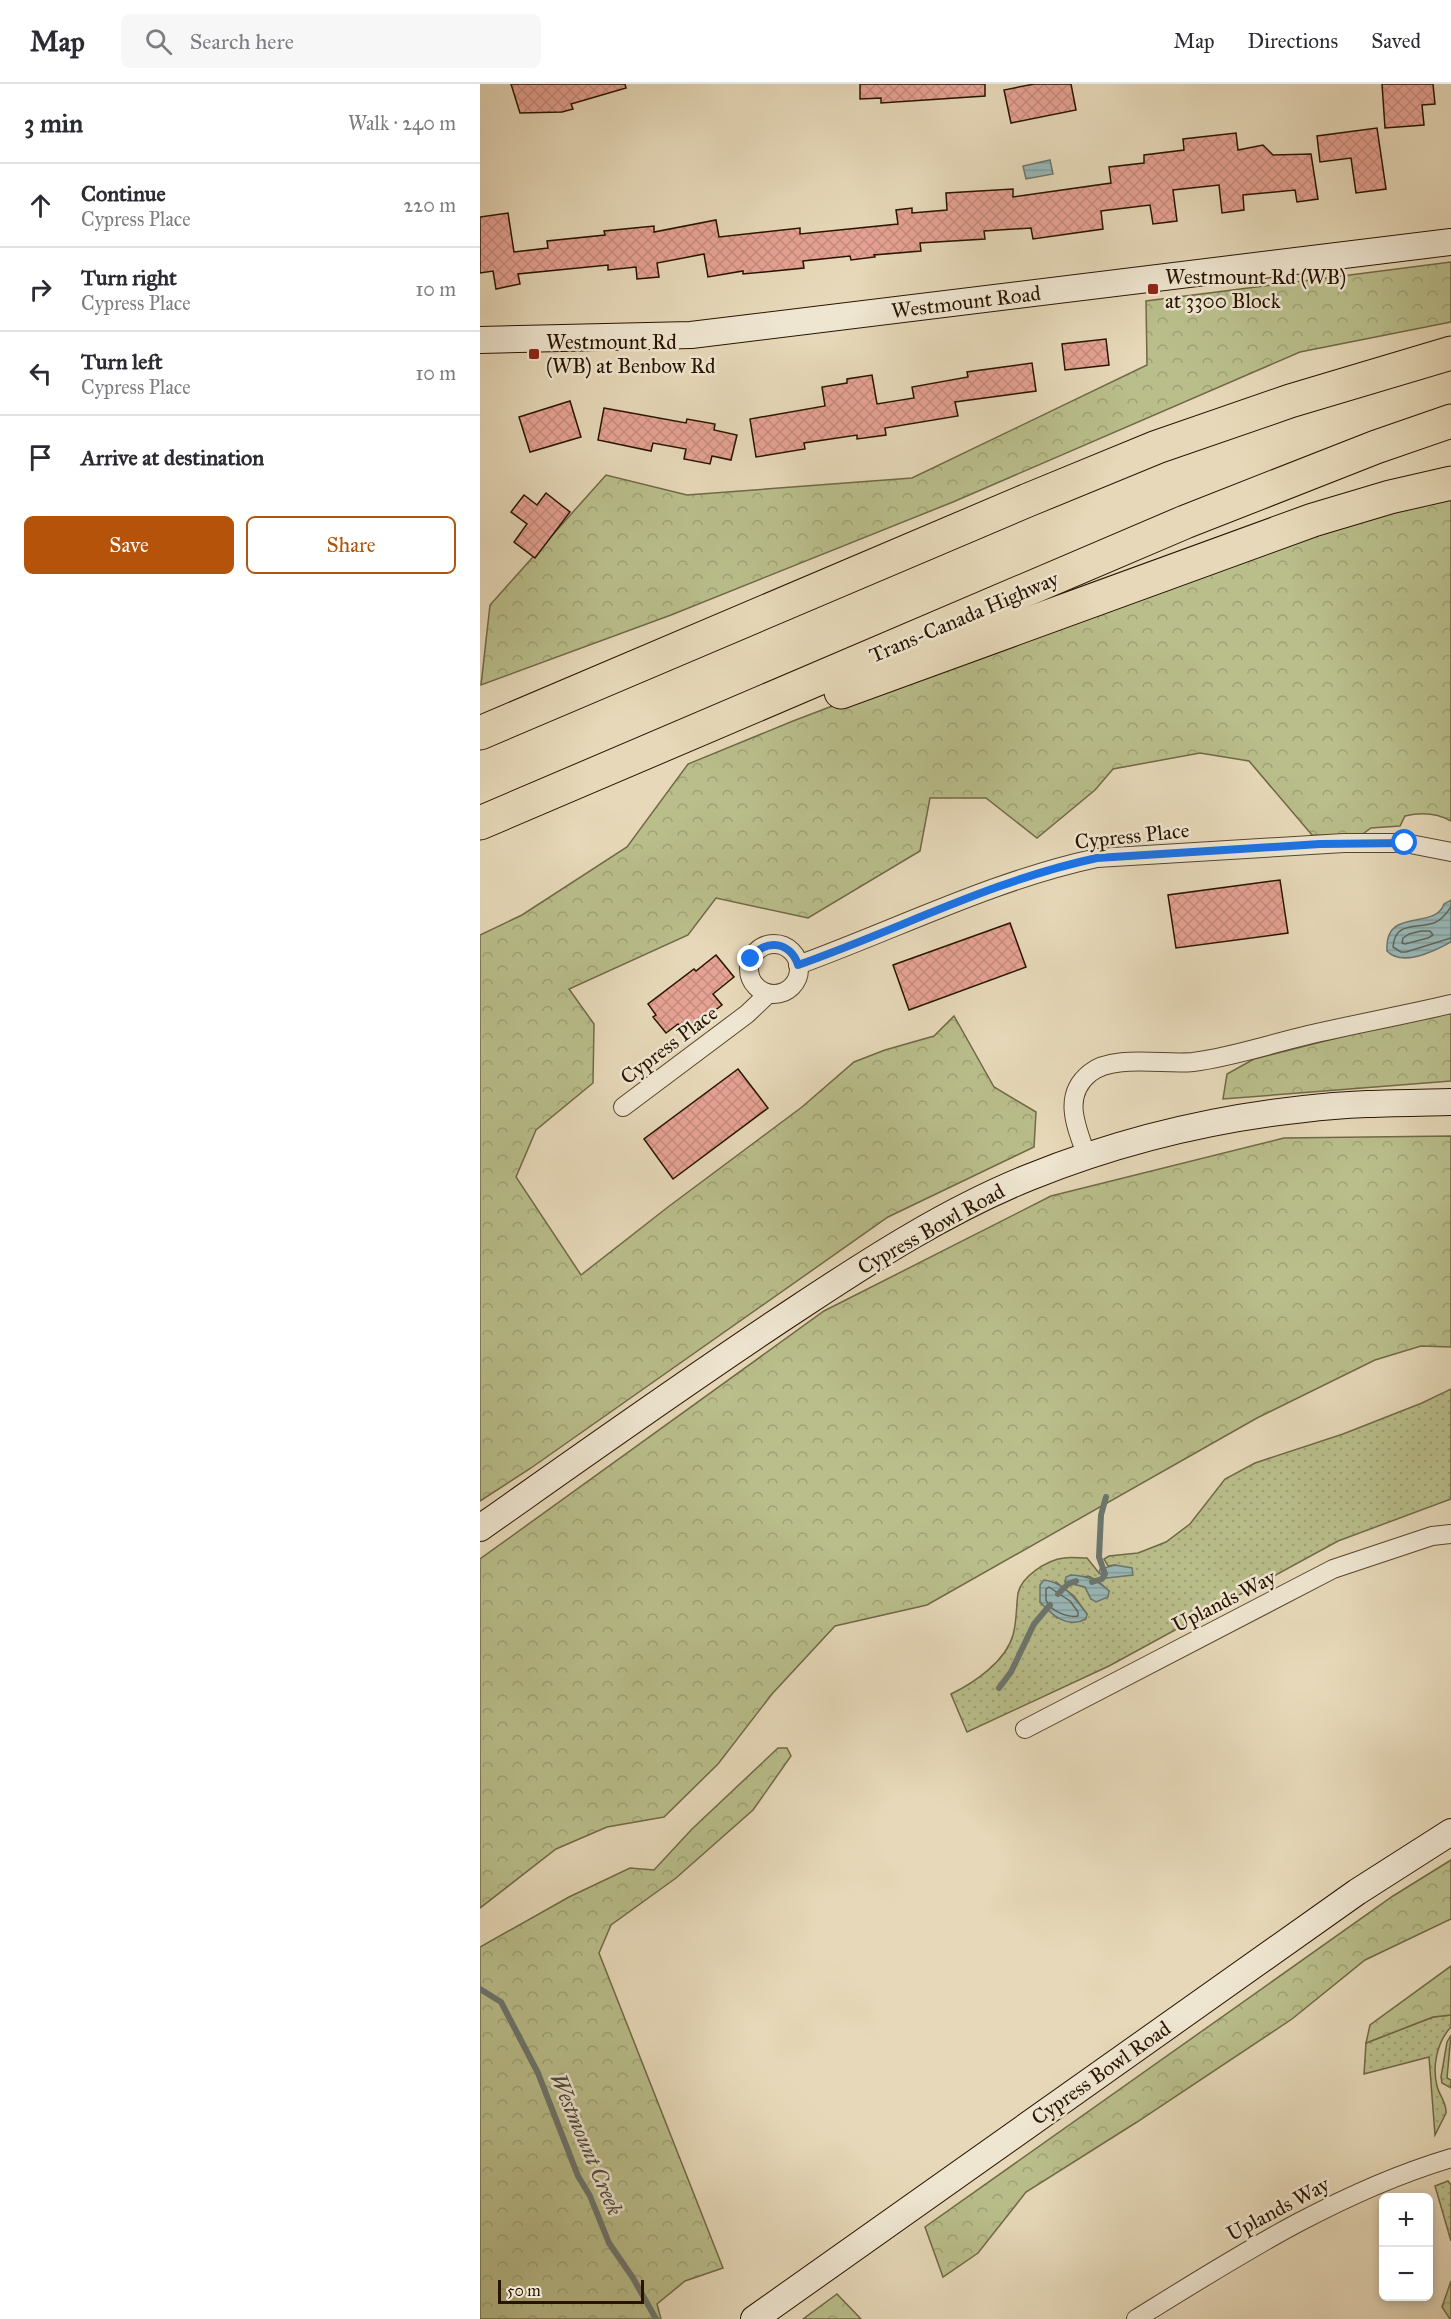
<!DOCTYPE html>
<html lang="en">
<head>
<meta charset="utf-8">
<style>
	body { margin:0; font-family:"IM FELL Great Primer",serif; background:#f7f7f7; color:#2b2b33 }
	.controls { position:absolute; right:18px; bottom:18px; display:grid; overflow:hidden; border-radius:9px; box-shadow:0 3px 9px #0003 }
	.controls button { width:54px; height:54px; display:grid; place-items:center; padding:0; border:0; border-bottom:2px solid #e1e1e2; background:#fff; color:#2b2b33; font:30px sans-serif }
	.scale { position:absolute; left:18px; bottom:15px; width:146px; box-sizing:border-box; padding-left:6px; border:3px solid #281400; border-top:0; font-size:16px; line-height:21px; white-space:nowrap; color:#281400; -webkit-text-stroke:4px #efe6d1; paint-order:stroke }
	.stop { position:absolute; width:18px; height:18px; margin:-14px; border:4px solid #1a73e8; border-radius:50%; background:#fff }
	.stop.end { background:#1a73e8; border-color:#fff; box-shadow:0 2px 6px #0008 }
	.list { margin:0; padding:0; list-style:none }
	h2 { display:flex; justify-content:space-between; align-items:center; height:78px; margin:0; padding:0 24px; font-size:26px }
	h2 small { font-size:20px; font-weight:400; color:#7c7c81 }
	.list li { display:grid; grid-template-columns:39px 1fr auto; gap:18px; align-items:center; box-sizing:border-box; height:84px; padding:0 24px; border-top:2px solid #e1e1e2 }
	.list b { display:block; font-size:22px; white-space:nowrap }
	.list p { margin:0; font-size:20px; white-space:nowrap; color:#7c7c81 }
	.list em { font-size:20px; font-style:normal; color:#7c7c81 }
	.actions { display:flex; gap:12px; padding:18px 24px }
	.actions a { flex:1; padding:14px 0; border:2px solid #b45309; border-radius:9px; text-align:center; font-size:21px; color:#b45309 }
	.actions .main { background:#b45309; color:#fff }
	.icon { flex:none; width:33px; height:33px; fill:none; stroke:currentColor; stroke-width:2; stroke-linecap:round; stroke-linejoin:round }
	.map { position:relative; flex:none; width:971px; height:2235px; overflow:hidden }
	header { display:flex; align-items:center; gap:36px; box-sizing:border-box; height:84px; padding:0 30px; background:#fff; border-bottom:2px solid #e1e1e2 }
	header strong { font-size:28px }
	nav { display:flex; gap:33px; margin-inline-start:auto; font-size:21px }
	.search { width:420px; height:54px; background:#f7f7f7; display:flex; align-items:center; gap:15px; box-sizing:border-box; padding:0 21px; border-radius:9px; color:#7c7c81; font-size:22px }
	main { display:flex }
	aside { flex:1; background:#fff }
	.map>svg:first-child { display:block }
</style>
</head>
<body>
<header>
<strong>Map</strong>
<div class="search"><svg class="icon" aria-label="search" viewBox="0 0 24 24"><circle cx="10" cy="10" r="6"/><path d="M15 15l6 6"/></svg>Search here</div>
<nav><a>Map</a><a>Directions</a><a>Saved</a></nav>
</header>
<main>
<aside>
<h2>3 min<small>Walk · 240 m</small></h2>
<ul class="list">
<li><svg class="icon" aria-label="ahead" viewBox="0 0 24 24"><path d="M12 20V5M6 11l6-6 6 6"/></svg><div><b>Continue</b><p>Cypress Place</p></div><em>220 m</em></li>
<li><svg class="icon" aria-label="right" viewBox="0 0 24 24"><path d="M7 20v-9h11M14 6l5 5-5 5"/></svg><div><b>Turn right</b><p>Cypress Place</p></div><em>10 m</em></li>
<li><svg class="icon" aria-label="left" viewBox="0 0 24 24"><path d="M17 20v-9H6M10 6l-5 5 5 5"/></svg><div><b>Turn left</b><p>Cypress Place</p></div><em>10 m</em></li>
<li><svg class="icon" aria-label="arrive" viewBox="0 0 24 24"><path d="M6 21V4h12l-3 4 3 4H6"/></svg><div><b>Arrive at destination</b></div></li>
</ul>
<div class="actions"><a class="main">Save</a><a>Share</a></div>
</aside>
<div class="map">
<svg width="971" height="2235" viewBox="0 0 971 2235">
	<defs>
		<pattern id="grass-dots" width="8" height="8" patternUnits="userSpaceOnUse" patternTransform="scale(1.5)"><rect width="8" height="8" fill="#b9be8b"/><path d="M2 2h.1M6 6h.1" fill="none" stroke="#9fa276" stroke-width="1.8" stroke-linecap="round"/></pattern>
		<pattern id="forest-crowns" width="20" height="18" patternUnits="userSpaceOnUse" patternTransform="scale(1.5)"><rect width="20" height="18" fill="#b9be8b"/><path d="M2 6a3 3 0 1 1 6 0M12 15a3 3 0 1 1 6 0" fill="none" stroke="#9fa276"/></pattern>
		<pattern id="water-rules" width="6" height="5" patternUnits="userSpaceOnUse" patternTransform="scale(1.5)"><rect width="6" height="5" fill="#99b8b8"/><path d="M0 2.5h6" fill="none" stroke="#849d9c"/></pattern>
		<pattern id="building-cross-hatch" width="8" height="8" patternUnits="userSpaceOnUse" patternTransform="scale(1.5)"><rect width="8" height="8" fill="#e6a293"/><path d="M0 0l8 8M0 8l8-8" fill="none" stroke="#c58b7d"/></pattern>
	</defs>
	<rect width="100%" height="100%" fill="#e6d8b8"/>
	<filter id="stains"><feTurbulence type="fractalNoise" baseFrequency=".00333" numOctaves="4"/><feColorMatrix values="0 0 0 0 .2 0 0 0 0 .09 0 0 0 0 .02 0 0 0 .5 -.17"/></filter>
	<radialGradient id="worn" r=".72"><stop offset=".6" stop-color="#630" stop-opacity="0"/><stop offset="1" stop-color="#630" stop-opacity=".3"/></radialGradient>
	<g fill="url(#grass-dots)" stroke="#706946" stroke-width="1.5" fill-rule="evenodd">
		<path d="M971,1305V1415L858,1457L629,1582L487,1648L471,1610C494,1599 526,1577 533,1551C537,1537 536,1523 538,1509C542,1492 567,1476 584,1474C591,1473 599,1474 607,1474L619,1489L627,1494L635,1481L628,1482L624,1475L629,1472L658,1469L686,1458L710,1440L745,1395L775,1379L863,1350L942,1319ZM608,1492L618,1497L629,1507L611,1515L605,1503L585,1498ZM576,1498L594,1512L607,1530L577,1534L560,1518Z"/>
		<path d="M971,1931V1943C957,1958 952,1982 957,2002C959,2011 967,2019 966,2029L955,2051L949,1973L884,1990L886,1959L953,1933Z"/>
		<path d="M971,1951L967,1994L971,1996V2004L962,1999L961,1993L967,1958Z"/>
		<path d="M968,2097L971,2101V2157L955,2102Z"/>
	</g>
	<g fill="url(#forest-crowns)" stroke="#706946" stroke-width="1.5">
		<path d="M971,178V238L820,268L473,418L191,531L1,601L10,521L126,391L207,411L432,394L667,281L666,217Z"/>
		<path d="M971,415V737C957,729 941,728 925,732L920,742L891,744L880,752L832,751L769,677L720,669L633,685L615,706L557,754L506,714H450L440,767L328,834L236,814L208,851L89,905L114,940L113,999L56,1046L36,1093L101,1191L188,1123L322,1023L374,978L405,966L454,952L474,932L514,1003L556,1028L554,1063L408,1133L51,1384L0,1417V851L42,831L147,763L208,680L313,637L710,486L920,422Z"/>
		<path d="M971,925V997L743,1015L747,990L774,975Z"/>
		<path d="M971,1052V1263L941,1262L895,1276L777,1334L447,1521L355,1542L292,1610L238,1680L184,1733L127,1743L76,1765L0,1824V1475L344,1227L571,1112L804,1054Z"/>
		<path d="M298,1664H307L311,1672L273,1726L196,1794L131,1841L119,1869L243,2184L205,2197L177,2220L181,2235H0V1863L89,1813L150,1784L174,1786L212,1745Z"/>
		<path d="M971,1776V1835L885,1876L812,1935L657,2038L546,2108L498,2169L463,2193L445,2143L913,1812Z"/>
		<path d="M971,1882V1931L953,1933L886,1959L890,1941Z"/>
		<path d="M971,2197V2235H970L962,2223Z"/>
		<path d="M357,2210L381,2235H323Z"/>
	</g>
	<g fill="url(#water-rules)" stroke="#6c766e" stroke-width="1.5">
		<path d="M570,76L573,90L546,95L543,82Z"/>
		<path d="M971,816V858C955,867 922,883 907,867C904,822 955,847 964,820Z"/>
		<path d="M635,1481L652,1484L653,1491L627,1494L619,1489L620,1485Z"/>
		<path d="M591,1491C608,1492 617,1496 629,1507L628,1513L616,1518L611,1515L605,1503L585,1498L586,1493Z"/>
		<path d="M564,1496C584,1498 596,1516 607,1530L606,1535C587,1545 572,1531 560,1518V1501Z"/>
	</g>
	<g fill="none" stroke-linecap="round" stroke-linejoin="round">
		<g stroke="#60665c" stroke-width="1.5">
			<path d="M971,823C967,829 962,836 954,839C936,845 915,837 913,863L921,868H926L971,854"/>
			<path d="M941,847H950L953,851L948,854L925,860L922,859L923,854L929,850Z"/>
			<path d="M569,1503L590,1517L598,1528V1532C588,1534 570,1527 566,1516C566,1515 566,1506 566,1505Z"/>
		</g>
		<g stroke="#6c766e" stroke-width="6">
			<path d="M612,1498L622,1495L625,1490L619,1473L621,1431L626,1413"/>
			<path d="M578,1510L588,1500L596,1497"/>
			<path d="M519,1604L531,1588L554,1540L570,1521"/>
			<path d="M0,1905L21,1918L58,1989L98,2092L110,2112L129,2159L153,2194L176,2235"/>
		</g>
	</g>
	<g fill="url(#building-cross-hatch)" stroke="#281400" stroke-width="1.5">
		<path d="M31,0H145L146,4L91,20L93,25L82,28L40,29Z"/>
		<path d="M380,0H505V12L401,19V14L380,15Z"/>
		<path d="M554,0H591L596,26L531,39L524,6Z"/>
		<path d="M902,0H953L955,20L942,21L944,41L905,44Z"/>
		<path d="M897,44L906,105L876,109L871,74L840,78L837,52Z"/>
		<path d="M756,49L758,66L783,61L793,71L831,70L838,115L817,118L815,106L763,111L764,126L742,129L739,101L693,106L697,137L673,140L670,121L621,127L623,145L553,155L551,144L504,147L505,155L440,159L441,167L394,171L395,173L371,176L370,172L323,177L324,184L263,190V187L228,193L224,170L177,179L179,193L157,195L156,183L128,186V181L38,190L40,200L16,205L13,187L0,189V133L28,129L34,168L68,164L67,157L125,151L124,147L174,142V148L236,136L239,153L320,144V150L418,140L416,126L432,124V129L467,126L466,109L533,105V113L631,99L629,83L664,79V71L704,66L703,55Z"/>
		<path d="M626,255L629,281L585,286L582,260Z"/>
		<path d="M552,279L556,307L475,318L478,332L405,344L406,351L377,355V351L324,359L325,365L276,373L270,335L345,322L342,303L367,299V295L392,291L397,320L434,314L432,303L488,293L487,288Z"/>
		<path d="M90,317L101,353L50,368L39,333Z"/>
		<path d="M124,324L206,339L207,335L235,340L234,346L257,351L251,376L232,372L230,380L204,375L206,365L173,359L171,367L118,356Z"/>
		<path d="M66,409L90,428L55,474L34,458L47,440L31,428L44,411L57,421Z"/>
		<path d="M800,796L808,849L696,864L688,811Z"/>
		<path d="M530,839L546,883L429,926L413,881Z"/>
		<path d="M236,871L254,893L233,910L242,921L219,939L217,936L203,946L198,940L186,949L173,933L176,931L168,920L214,885L216,887Z"/>
		<path d="M258,985L288,1024L193,1095L164,1055Z"/>
	</g>
	<g fill="none" stroke-linecap="round" stroke-linejoin="round">
		<defs>
			<g id="street">
				<circle cx="294" cy="885" r="25"/>
				<path d="M318,881C417,845 514,796 617,774L864,759H925L971,768"/>
				<path d="M143,1023L267,930L288,910"/>
				<path d="M607,1073C597,1044 581,1012 610,989C633,970 684,981 713,978C752,973 790,960 828,951C876,940 924,931 971,920"/>
				<path d="M545,1645L853,1485L952,1452L971,1450"/>
				<path d="M656,2235C756,2173 857,2108 971,2074"/>
			</g>
			<g id="secondary">
				<path d="M0,256L211,251L971,158"/>
				<path d="M0,1444C105,1370 210,1295 318,1224C392,1175 468,1126 550,1093C637,1058 731,1035 824,1025C873,1019 922,1019 971,1018"/>
				<path d="M274,2235L877,1808L971,1748"/>
			</g>
			<g id="highway">
				<path d="M361,608L833,436L910,413L971,399"/>
				<path d="M0,649L548,416L677,363L810,317L971,269"/>
				<path d="M0,739L705,438L896,363L971,337"/>
			</g>
		</defs>
		<use href="#street" stroke="#58452e" stroke-width="20"/>
		<use href="#secondary" stroke="#281400" stroke-width="28"/>
		<use href="#highway" stroke="#281400" stroke-width="35"/>
		<use href="#street" stroke="#efe6d1" stroke-width="18"/>
		<use href="#secondary" stroke="#efe6d1" stroke-width="26"/>
		<use href="#highway" stroke="#e6d8b8" stroke-width="33"/>
	</g>
	<g fill="none" stroke-linecap="round" stroke-linejoin="round">
		<path stroke="#1a73e8" stroke-width="8" d="M271,875C283,854 311,857 318,881C418,846 513,796 617,774L840,760L925,759"/>
	</g>
	<g fill="#8f2418" stroke="#efe6d1" stroke-width="2">
		<rect x="667" y="199" width="12" height="12" rx="3"/>
		<rect x="48" y="264" width="12" height="12" rx="3"/>
	</g>
	<g text-anchor="middle" stroke-width="5" stroke-linejoin="round" paint-order="stroke">
		<g font-size="21" fill="#281400" stroke="#efe6d1" text-anchor="start">
			<text x="685" y="200">Westmount Rd (WB)<tspan x="685" dy="24">at 3300 Block</tspan></text>
			<text x="66" y="265">Westmount Rd<tspan x="66" dy="24">(WB) at Benbow Rd</tspan></text>
		</g>
		<g font-size="21" fill="#281400" stroke="#efe6d1">
			<text transform="translate(486 218) rotate(-7)" y="7">Westmount Road</text>
			<text transform="translate(484 533) rotate(-23)" y="7">Trans-Canada Highway</text>
			<text transform="translate(652 752) rotate(-6)" y="7">Cypress Place</text>
			<text transform="translate(189 961) rotate(-37)" y="7">Cypress Place</text>
			<text transform="translate(451 1145) rotate(-29)" y="7">Cypress Bowl Road</text>
			<text transform="translate(744 1517) rotate(-27)" y="7">Uplands Way</text>
			<text transform="translate(621 1989) rotate(-35)" y="7">Cypress Bowl Road</text>
			<text transform="translate(798 2125) rotate(-28)" y="7">Uplands Way</text>
		</g>
		<g font-size="22" font-style="italic" fill="#504d40" stroke="#efe6d1">
			<text transform="translate(107 2060) rotate(67)" y="8">Westmount Creek</text>
		</g>
	</g>
	<rect width="100%" height="100%" filter="url(#stains)"/>
	<rect width="100%" height="100%" fill="url(#worn)"/>
</svg>
<div class="controls">
<button>+</button>
<button>−</button>
</div>
<div class="scale">50 m</div>
<div class="stop" style="left:925px;top:759px"></div>
<div class="stop end" style="left:271px;top:875px"></div>
</div>
</main>
</body>
</html>
